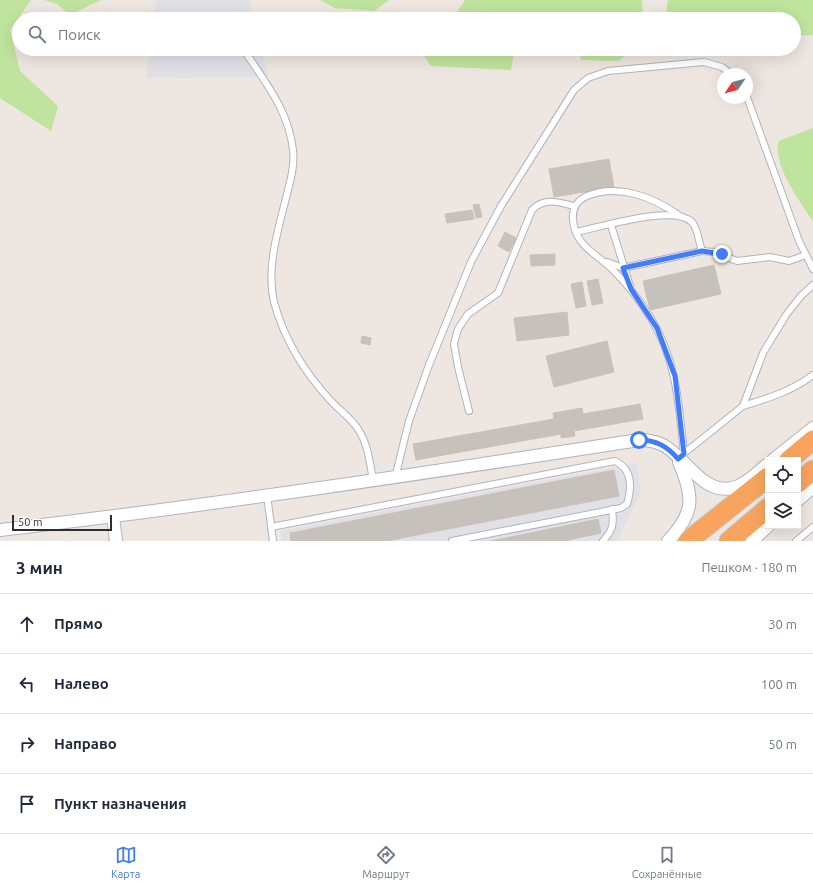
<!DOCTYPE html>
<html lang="ru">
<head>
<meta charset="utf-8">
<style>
	body { margin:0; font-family:Ubuntu,sans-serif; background:#f2f2f3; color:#1f2937 }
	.controls { position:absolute; right:12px; bottom:12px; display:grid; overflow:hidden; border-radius:0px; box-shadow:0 4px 16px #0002 }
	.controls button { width:36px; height:36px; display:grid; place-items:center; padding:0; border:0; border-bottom:1px solid #e0e1e3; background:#fff; color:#1f2937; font:20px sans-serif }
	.compass { position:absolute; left:717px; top:68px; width:36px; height:36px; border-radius:50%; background:#fff; box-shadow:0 4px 16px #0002; rotate:235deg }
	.scale { position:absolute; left:12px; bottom:10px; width:100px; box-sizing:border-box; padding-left:4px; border:2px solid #2d2d2d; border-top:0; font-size:11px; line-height:14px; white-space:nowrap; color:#2d2d2d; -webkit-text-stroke:3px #fff; paint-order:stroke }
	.stop { position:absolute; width:12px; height:12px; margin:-9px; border:3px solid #417cfa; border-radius:50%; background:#fff }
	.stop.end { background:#417cfa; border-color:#fff; box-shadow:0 1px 4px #0008 }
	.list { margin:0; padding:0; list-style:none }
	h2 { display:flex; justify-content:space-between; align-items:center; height:52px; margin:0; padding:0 16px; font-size:17px }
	h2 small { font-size:13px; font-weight:400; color:#747a83 }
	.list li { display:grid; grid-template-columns:26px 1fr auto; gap:12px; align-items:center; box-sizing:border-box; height:60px; padding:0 16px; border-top:1px solid #e0e1e3 }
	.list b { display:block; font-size:15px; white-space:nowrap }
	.list em { font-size:13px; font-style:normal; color:#747a83 }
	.icon { flex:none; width:22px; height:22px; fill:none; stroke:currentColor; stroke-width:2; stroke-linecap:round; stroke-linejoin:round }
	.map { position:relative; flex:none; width:813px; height:541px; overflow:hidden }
	.search { position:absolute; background:#fff; box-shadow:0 4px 16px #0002; left:12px; right:12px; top:12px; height:44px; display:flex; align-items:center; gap:10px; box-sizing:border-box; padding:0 14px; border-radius:22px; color:#747a83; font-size:15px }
	.sheet { height:292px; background:#fff }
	nav { display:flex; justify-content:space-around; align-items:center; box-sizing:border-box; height:56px; border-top:1px solid #e0e1e3; background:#fff; font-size:11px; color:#747a83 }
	nav a { display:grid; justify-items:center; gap:2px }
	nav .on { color:#417cfa }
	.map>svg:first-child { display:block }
</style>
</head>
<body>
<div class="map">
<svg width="813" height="541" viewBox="0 0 813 541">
	<rect width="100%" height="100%" fill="#eee6e0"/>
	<g fill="#e1e0e7">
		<path d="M156,0H249L254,19H154Z"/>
		<path d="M150,49H261L269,77L146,78Z"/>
		<path d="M636,463L641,491L619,537L614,541H282L280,531Z"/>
	</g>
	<g fill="#bfe49d">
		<path d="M0,0H31L10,30L20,71L58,106L51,131L0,98Z"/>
		<path d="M44,0H101L70,15L57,4Z"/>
		<path d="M320,0H389L374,11L335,8Z"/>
		<path d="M465,0H642L643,19H453Z"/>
		<path d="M668,0H813V35L794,36V19H665Z"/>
		<path d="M419,49H527L514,52L511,70L431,66Z"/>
		<path d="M579,49H633L618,61L581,60Z"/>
		<path d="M813,128V222C800,200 774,168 778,142L781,140Z"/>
	</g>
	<g fill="#c7c1bb" stroke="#cac2b9">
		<path d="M609,159L614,187L554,197L549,169Z"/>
		<path d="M479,204L482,217L476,218L473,205Z"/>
		<path d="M472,210L474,219L447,223L445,214Z"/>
		<path d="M505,232L516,238L509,252L498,246Z"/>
		<path d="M555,254V265L531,266L530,255Z"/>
		<path d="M714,265L721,294L650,310L643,281Z"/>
		<path d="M598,279L603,303L592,305L587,281Z"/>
		<path d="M582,282L586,306L576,308L571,284Z"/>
		<path d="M567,312L569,335L517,341L514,318Z"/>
		<path d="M362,336L371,338L370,345L361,343Z"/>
		<path d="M607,341L614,372L554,387L546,356Z"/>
		<path d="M640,404L643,419L574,431L575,436L561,438V434L416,460L413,444L554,419L553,413L582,408L583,414Z"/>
		<path d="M614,470L619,496L386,541H291L290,533Z"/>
		<path d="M598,519L601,533L563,541H491Z"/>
	</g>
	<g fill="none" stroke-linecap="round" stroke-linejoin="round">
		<defs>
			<g id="service">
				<path d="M248,56C268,86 289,113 293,150C295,166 290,182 286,198C278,230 266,268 274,302C284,339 305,373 331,401C339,410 351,418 358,429C368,444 370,463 373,481"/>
				<path d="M747,97L799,241L813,269"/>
				<path d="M680,216C653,197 618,183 587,196C577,200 572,209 573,220C575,246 597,254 613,270C628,285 641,302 652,320C677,362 679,407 684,454"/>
				<path d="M611,225L630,286"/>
				<path d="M576,232C601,227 673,204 692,222C698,229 699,243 702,251L623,268L607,262"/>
				<path d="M702,251L714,252L737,261L770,257L789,261L806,255"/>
				<path d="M743,406C769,398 792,391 813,375"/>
				<path d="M469,411L458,367L454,344L458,329L468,314L498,293L532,210C544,197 558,202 574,206"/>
				<path d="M682,455L743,406L763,353L786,315L801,296L813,285"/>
				<path d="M395,478L409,421L429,365L471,262L501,206L574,90L588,78L608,71L704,62L722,67L731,74"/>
				<path d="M267,495L273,541"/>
				<path d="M271,527L615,461C632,469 632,487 627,504L621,508L452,541"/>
				<path d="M603,541C613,530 614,524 612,509"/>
				<path d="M796,541L813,527"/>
			</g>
			<g id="minor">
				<path d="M773,460L813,428"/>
				<path d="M798,500L813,487"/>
				<path d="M113,517L116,541"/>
				<path d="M0,530C214,505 426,473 639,440C647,440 655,441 663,445C686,457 704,498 736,487C748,483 758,472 768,464"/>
				<path d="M668,541C695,513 694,497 679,462"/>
				<path d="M752,541L768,526"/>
			</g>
			<g id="trunk">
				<path d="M789,460L813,440"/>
				<path d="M798,483L813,470"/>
				<path d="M688,541L768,477"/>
				<path d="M729,541L768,508"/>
			</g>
		</defs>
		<use href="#service" stroke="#b0b4bd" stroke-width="8"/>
		<use href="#minor" stroke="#b0b4bd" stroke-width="14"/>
		<use href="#trunk" stroke="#c4c4c4" stroke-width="21"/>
		<use href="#service" stroke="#fff" stroke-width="6"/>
		<use href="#minor" stroke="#fff" stroke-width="12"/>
		<use href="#trunk" stroke="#f8a45e" stroke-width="19"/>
	</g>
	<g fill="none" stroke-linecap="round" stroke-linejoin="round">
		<path stroke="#417cfa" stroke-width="5" d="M639,440C656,440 667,446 678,459L684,454L675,376L657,328L631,289L623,268L702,251L722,254"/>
	</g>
</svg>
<div class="controls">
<button><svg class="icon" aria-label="locate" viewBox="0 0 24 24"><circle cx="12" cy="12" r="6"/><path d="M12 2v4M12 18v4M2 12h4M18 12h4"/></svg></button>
<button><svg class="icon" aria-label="layers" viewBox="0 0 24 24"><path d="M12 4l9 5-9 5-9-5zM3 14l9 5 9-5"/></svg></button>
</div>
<svg class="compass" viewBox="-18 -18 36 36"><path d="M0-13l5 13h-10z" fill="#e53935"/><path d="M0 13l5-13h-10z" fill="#747a83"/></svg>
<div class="scale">50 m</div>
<div class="stop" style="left:639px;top:440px"></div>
<div class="stop end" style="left:722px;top:254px"></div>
<div class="search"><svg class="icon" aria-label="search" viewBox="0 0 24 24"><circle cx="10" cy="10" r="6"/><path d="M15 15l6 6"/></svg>Поиск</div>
</div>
<section class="sheet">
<h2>3 мин<small>Пешком · 180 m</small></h2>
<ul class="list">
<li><svg class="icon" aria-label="ahead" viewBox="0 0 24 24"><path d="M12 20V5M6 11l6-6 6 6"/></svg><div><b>Прямо</b></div><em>30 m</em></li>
<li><svg class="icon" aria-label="left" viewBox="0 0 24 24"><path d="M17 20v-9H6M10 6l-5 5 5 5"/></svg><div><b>Налево</b></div><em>100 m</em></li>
<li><svg class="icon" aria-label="right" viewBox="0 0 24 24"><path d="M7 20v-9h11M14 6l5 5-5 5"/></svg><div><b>Направо</b></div><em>50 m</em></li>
<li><svg class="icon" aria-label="arrive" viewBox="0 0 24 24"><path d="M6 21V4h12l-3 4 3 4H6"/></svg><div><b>Пункт назначения</b></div></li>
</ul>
</section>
<nav>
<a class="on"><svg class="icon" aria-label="map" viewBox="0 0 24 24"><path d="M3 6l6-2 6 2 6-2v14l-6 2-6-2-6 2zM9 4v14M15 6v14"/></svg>Карта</a>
<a><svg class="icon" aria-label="directions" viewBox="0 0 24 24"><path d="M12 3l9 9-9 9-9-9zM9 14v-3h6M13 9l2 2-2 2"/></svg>Маршрут</a>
<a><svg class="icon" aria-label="saved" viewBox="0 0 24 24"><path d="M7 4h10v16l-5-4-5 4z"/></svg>Сохранённые</a>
</nav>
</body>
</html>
